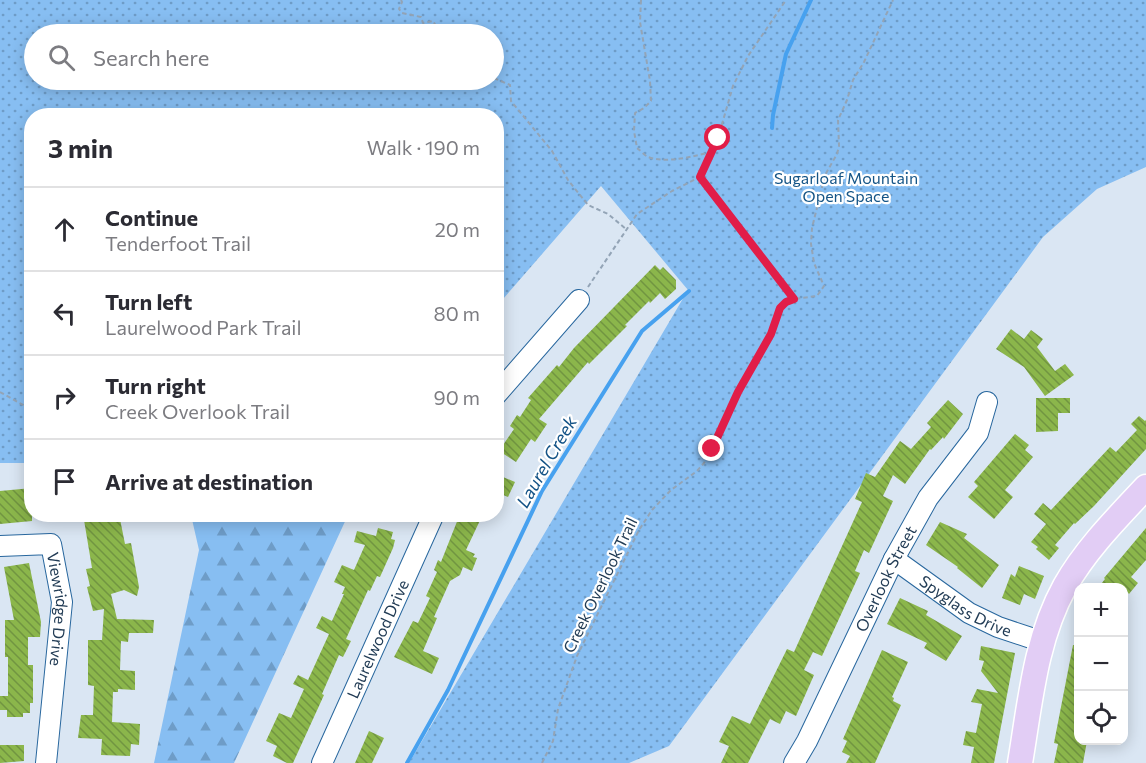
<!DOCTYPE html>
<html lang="en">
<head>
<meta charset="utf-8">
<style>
	body { margin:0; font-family:Commissioner,sans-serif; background:#f7f7f7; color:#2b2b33 }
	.controls { position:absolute; right:18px; bottom:18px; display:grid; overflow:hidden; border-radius:12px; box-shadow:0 3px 15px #0003 }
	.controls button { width:54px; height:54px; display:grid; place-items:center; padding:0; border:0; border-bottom:2px solid #e1e1e2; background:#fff; color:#2b2b33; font:30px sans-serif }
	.stop { position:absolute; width:18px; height:18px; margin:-14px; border:4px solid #e11d48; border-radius:50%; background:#fff }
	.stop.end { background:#e11d48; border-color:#fff; box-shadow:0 2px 6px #0008 }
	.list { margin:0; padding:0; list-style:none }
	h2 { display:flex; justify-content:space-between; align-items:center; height:78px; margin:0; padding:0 24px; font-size:26px }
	h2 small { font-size:20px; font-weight:400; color:#7c7c81 }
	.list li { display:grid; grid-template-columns:39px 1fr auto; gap:18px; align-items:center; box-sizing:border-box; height:84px; padding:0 24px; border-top:2px solid #e1e1e2 }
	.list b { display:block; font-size:22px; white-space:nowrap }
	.list p { margin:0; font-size:20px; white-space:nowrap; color:#7c7c81 }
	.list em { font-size:20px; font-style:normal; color:#7c7c81 }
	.icon { flex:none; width:33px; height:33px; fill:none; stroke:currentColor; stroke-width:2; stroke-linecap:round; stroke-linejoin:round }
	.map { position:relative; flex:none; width:1146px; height:763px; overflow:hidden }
	.search { position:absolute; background:#fff; box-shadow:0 3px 15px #0003; left:24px; top:24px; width:480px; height:66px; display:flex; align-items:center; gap:15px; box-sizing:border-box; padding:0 21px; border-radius:33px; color:#7c7c81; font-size:22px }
	.panel { position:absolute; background:#fff; box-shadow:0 3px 15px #0003; left:24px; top:108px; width:480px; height:414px; border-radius:24px }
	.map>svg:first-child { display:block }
</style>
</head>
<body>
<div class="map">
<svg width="1146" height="763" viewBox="0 0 1146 763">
	<defs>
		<pattern id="forest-firs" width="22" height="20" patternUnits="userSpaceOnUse" patternTransform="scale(1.5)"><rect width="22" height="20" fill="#87bef2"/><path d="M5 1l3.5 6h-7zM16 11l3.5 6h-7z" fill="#6e9cc7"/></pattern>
		<pattern id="park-dots" width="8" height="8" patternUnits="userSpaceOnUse" patternTransform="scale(1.5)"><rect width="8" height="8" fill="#87bef2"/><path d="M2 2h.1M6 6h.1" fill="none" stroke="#6e9cc7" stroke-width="1.8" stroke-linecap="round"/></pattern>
		<pattern id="building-back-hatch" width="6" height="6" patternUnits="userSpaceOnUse" patternTransform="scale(1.5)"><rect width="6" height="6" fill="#8bb64b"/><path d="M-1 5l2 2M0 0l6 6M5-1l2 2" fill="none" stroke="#719541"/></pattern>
	</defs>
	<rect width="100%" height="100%" fill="#dae6f3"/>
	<path fill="url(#forest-firs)" d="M191,515H348L234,763H154L199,550Z"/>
	<path fill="url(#park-dots)" fill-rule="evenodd" d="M0,0H1146V167L1097,189L1043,237L669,746L629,763H409L688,290L601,186L497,306L496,116H32L31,463H0ZM34,34H494V80H34Z"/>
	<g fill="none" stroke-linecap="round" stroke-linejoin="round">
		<g stroke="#47a1ef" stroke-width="4">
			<path d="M772,128L773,115L786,54L811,0"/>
			<path d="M407,763L448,690L542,491L642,331L689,291"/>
		</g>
	</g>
	<g fill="url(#building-back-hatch)">
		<path d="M655,265L660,270L663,267L676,280V289L665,299L660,293L650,303L649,301L625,325L627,326L589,364L588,362L539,419L547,424L535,442L531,439L516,462L499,451L514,429L510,426L517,415L520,417L531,400L528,398L557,365L559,367L574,348Z"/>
		<path d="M1011,329L1024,339L1031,330L1043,339L1037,347L1055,371L1065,364L1074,375L1045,396L1024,367L996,349Z"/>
		<path d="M1036,398H1070V413H1058V431L1036,432Z"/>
		<path d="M948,400L963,414L944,439L943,437L931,450L930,449L905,484L893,475L883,496L893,501L869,553L864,550L855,571L860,573L822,656L813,652L804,670L814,675L796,716L786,711L780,724L770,719L748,763H721L729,746L719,742L732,716L750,724L787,649L794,652L862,502L855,499L866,473L875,477L900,441L911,449L931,427L927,423Z"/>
		<path d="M1139,416L1145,421L1146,420V449L1094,506L1075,524L1074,523L1055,545L1059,548L1049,560L1036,549L1038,547L1031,542L1046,524L1034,514L1043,503L1051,510L1110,447L1116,452L1137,430L1131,424Z"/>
		<path d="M1015,434L1029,445L1025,450L1033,457L1005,490L1013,497L994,519L968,497L978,486L974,482Z"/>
		<path d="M496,474L515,482L508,497L496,492Z"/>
		<path d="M32,488V521L0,524V491Z"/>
		<path d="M83,514H119L125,544L131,543L139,587L137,596L124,590L111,594L117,619L154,620L153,633H129L128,642L121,641L120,670L135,671V690L118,689V692H113L112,722L140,724L139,745L131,744L130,756L101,755L102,739L78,738L81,715H93L94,686L88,685V640H102L104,609L93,611L87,587L90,586L86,569L92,568Z"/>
		<path d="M460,514H483L466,550L475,554L473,557L477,558L472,571L463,567L460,575L450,581L434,617L437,618L423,651L439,658L432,674L394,657L413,621L418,623L430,598L426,596L437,572L434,570L438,560L441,562Z"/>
		<path d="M940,522L967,534L964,538L999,565L982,588L957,568L958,567L926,545Z"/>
		<path d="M378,528L393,532L391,539L395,540L393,548L380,577L377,576L370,591L368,590L346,639L351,641L343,657L339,655L322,694L324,695L293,763H287L273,756L277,746L266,741L279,713L291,718L304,689L293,684L298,675L308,680L329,634L316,628L322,616L332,621L344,594H342L345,587L334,582L342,565L354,570L365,545L354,542L357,531L376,536Z"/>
		<path d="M1146,528V560L1131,577L1138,583L1129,594L1124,588H1098L1105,579L1104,578Z"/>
		<path d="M29,563L41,622L40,637H28V665H33V703H30V713H23V717H7V710H0V696H8V657H5V620H14L4,567Z"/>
		<path d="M1019,566L1044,576L1035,599L1024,594L1020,605L1002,598L1011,574L1015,577Z"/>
		<path d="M900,598L928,611L926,615L962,636L946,661L924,648L927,643L887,624Z"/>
		<path d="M1073,645H1078V741H1087L1083,763H1054L1058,744L1054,743Z"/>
		<path d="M981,646L1015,653L994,763H971L974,747L963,745L966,731L976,733L982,704L971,702L977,689L998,693L981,671L984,661L979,660Z"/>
		<path d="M882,650L908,662L892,697L894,698L893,701L901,705L875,763H846L850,756L842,752L847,741L843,739Z"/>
		<path d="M369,731L384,738L372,763H355Z"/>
		<path d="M0,745H24V761L0,763Z"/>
	</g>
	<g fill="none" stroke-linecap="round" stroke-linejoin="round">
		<defs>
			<g id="minor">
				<path d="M496,395L579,300"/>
				<path id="s1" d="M0,546L51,544L62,602L46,763"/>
				<path id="s2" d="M894,559L969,613L998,627L1043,642"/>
				<path id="s3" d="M322,763L434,514"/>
				<path id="s4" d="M794,763L807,741L894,559L928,498L978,433L987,402"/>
			</g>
			<path id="major" d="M1020,763C1030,704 1035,640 1065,586C1086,549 1117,518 1146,487"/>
		</defs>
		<use href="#minor" stroke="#28679e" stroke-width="22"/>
		<use href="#major" stroke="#fff" stroke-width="27"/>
		<g stroke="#93a4b6" stroke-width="2" stroke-dasharray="4.5 3" stroke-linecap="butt">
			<path d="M401,0L402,2L399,9L402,13L421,17L423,23L433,21L438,29L454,34"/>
			<path d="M641,0L640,22L650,81L651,101L644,108L635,113L634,131L637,148C640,150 644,155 648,157C666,164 694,156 712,152"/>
			<path d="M494,78L510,85L511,101L552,151L568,180L588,205L608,214L626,229"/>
			<path d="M700,177L794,298"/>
			<path d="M588,287L637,214L672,191L700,177L718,138L733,86L748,56L786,0"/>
			<path d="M0,392L32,410"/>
			<path d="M542,763L553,741L558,709L577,656L639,530L652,510L671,490L697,471L704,463L721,433L738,392L771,334L780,308L786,302L794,299L817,296L824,286L814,263L811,244L812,228L825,175L837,154L839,146L838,120L847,100L853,80L864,62L893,0"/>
		</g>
		<use href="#minor" stroke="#fff" stroke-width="20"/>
		<use href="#major" stroke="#e2cdf5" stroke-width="24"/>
	</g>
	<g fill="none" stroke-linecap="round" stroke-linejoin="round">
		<path stroke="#e11d48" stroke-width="8" d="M712,449L738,392L771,334L780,308L786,302L794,299L700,177L718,138"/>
	</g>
	<g text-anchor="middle" stroke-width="4.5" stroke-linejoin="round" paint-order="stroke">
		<g font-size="16" fill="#155587" stroke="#fff">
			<text x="846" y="184">Sugarloaf Mountain<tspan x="846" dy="18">Open Space</tspan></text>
		</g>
		<g font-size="16" fill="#223c55" stroke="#fff">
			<text dy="6" stroke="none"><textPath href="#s4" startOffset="206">Overlook Street</textPath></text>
			<text transform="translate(600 585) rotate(-64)" y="6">Creek Overlook Trail</text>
			<text dy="6" stroke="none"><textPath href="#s2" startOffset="86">Spyglass Drive</textPath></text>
			<text dy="6" stroke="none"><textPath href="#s1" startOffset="117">Viewridge Drive</textPath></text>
			<text dy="6" stroke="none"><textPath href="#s3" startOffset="136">Laurelwood Drive</textPath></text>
		</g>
		<g font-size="18" font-style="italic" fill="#145386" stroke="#fff">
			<text transform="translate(547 462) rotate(-60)" y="6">Laurel Creek</text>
		</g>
	</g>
</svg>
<div class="controls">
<button>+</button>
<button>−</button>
<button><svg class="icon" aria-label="locate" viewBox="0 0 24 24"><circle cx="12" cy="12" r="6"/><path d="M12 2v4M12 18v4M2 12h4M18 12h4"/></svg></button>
</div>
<div class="stop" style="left:718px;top:138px"></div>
<div class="stop end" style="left:712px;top:449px"></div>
<div class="search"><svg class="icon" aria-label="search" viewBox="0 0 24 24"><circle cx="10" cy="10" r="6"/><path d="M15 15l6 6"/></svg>Search here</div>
<section class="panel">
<h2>3 min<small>Walk · 190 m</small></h2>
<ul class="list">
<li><svg class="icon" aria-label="ahead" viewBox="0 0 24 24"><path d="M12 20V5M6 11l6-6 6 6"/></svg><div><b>Continue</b><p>Tenderfoot Trail</p></div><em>20 m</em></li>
<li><svg class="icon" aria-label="left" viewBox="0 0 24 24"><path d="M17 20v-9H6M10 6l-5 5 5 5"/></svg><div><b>Turn left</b><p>Laurelwood Park Trail</p></div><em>80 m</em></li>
<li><svg class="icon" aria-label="right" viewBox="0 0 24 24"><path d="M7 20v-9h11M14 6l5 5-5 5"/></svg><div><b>Turn right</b><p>Creek Overlook Trail</p></div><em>90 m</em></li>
<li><svg class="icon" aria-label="arrive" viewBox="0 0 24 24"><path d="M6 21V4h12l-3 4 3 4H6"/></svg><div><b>Arrive at destination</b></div></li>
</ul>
</section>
</div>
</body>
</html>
